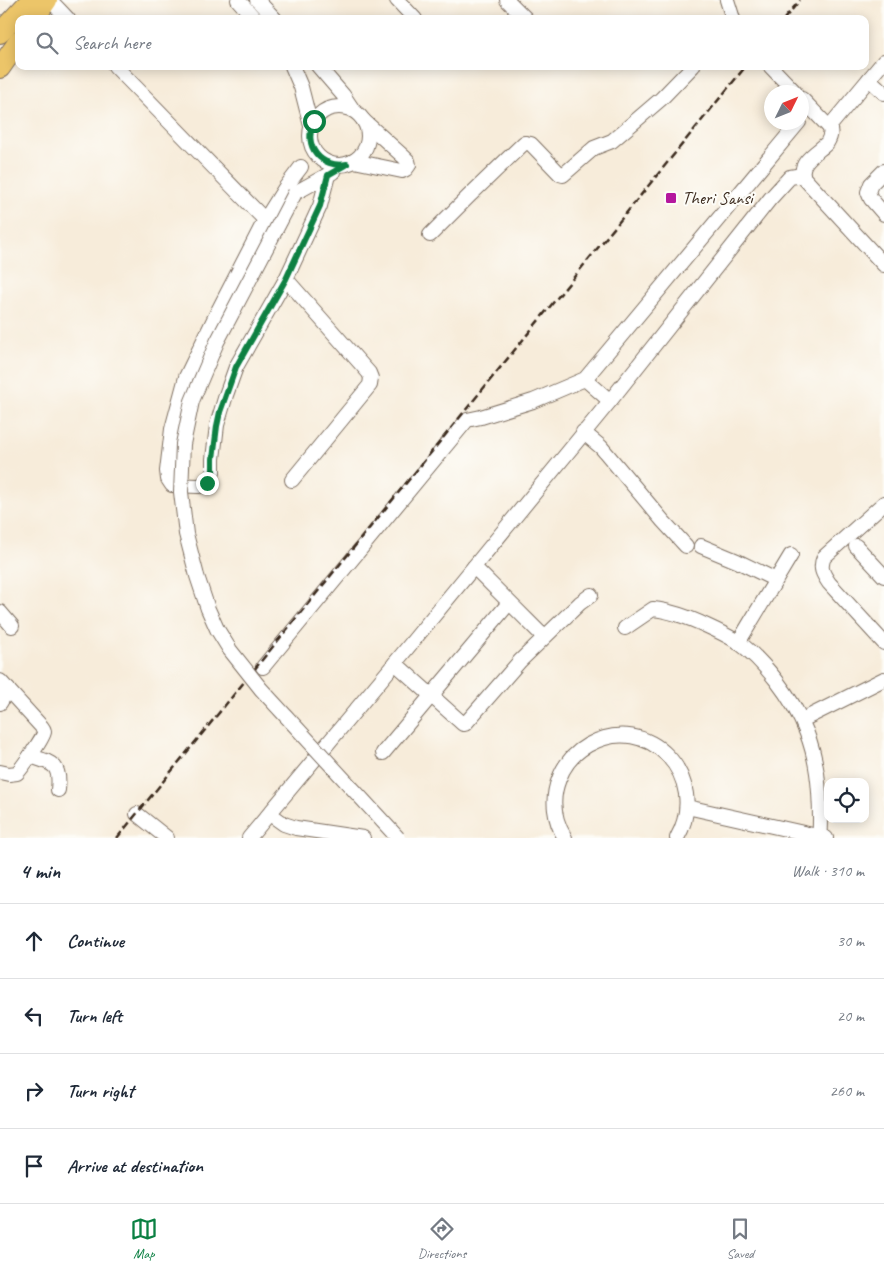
<!DOCTYPE html>
<html lang="en">
<head>
<meta charset="utf-8">
<style>
	body { margin:0; font-family:Caveat,sans-serif; background:#f2f2f3; color:#1f2937 }
	.controls { position:absolute; right:15px; bottom:15px; display:grid; overflow:hidden; border-radius:10px; box-shadow:0 2px 12px #0003 }
	.controls button { width:45px; height:45px; display:grid; place-items:center; padding:0; border:0; border-bottom:1px solid #e0e1e3; background:#fff; color:#1f2937; font:25px sans-serif }
	.compass { position:absolute; left:764px; top:85px; width:45px; height:45px; border-radius:50%; background:#fff; box-shadow:0 2px 12px #0003; rotate:47deg }
	.stop { position:absolute; width:15px; height:15px; margin:-11px; border:4px solid #0b8043; border-radius:50%; background:#fff }
	.stop.end { background:#0b8043; border-color:#fff; box-shadow:0 1px 5px #0008 }
	.list { margin:0; padding:0; list-style:none }
	h2 { display:flex; justify-content:space-between; align-items:center; height:65px; margin:0; padding:0 20px; font-size:21px }
	h2 small { font-size:16px; font-weight:400; color:#747a83 }
	.list li { display:grid; grid-template-columns:32px 1fr auto; gap:15px; align-items:center; box-sizing:border-box; height:75px; padding:0 20px; border-top:1px solid #e0e1e3 }
	.list b { display:block; font-size:19px; white-space:nowrap }
	.list em { font-size:16px; font-style:normal; color:#747a83 }
	.icon { flex:none; width:28px; height:28px; fill:none; stroke:currentColor; stroke-width:2; stroke-linecap:round; stroke-linejoin:round }
	.map { position:relative; flex:none; width:884px; height:838px; overflow:hidden }
	.search { position:absolute; background:#fff; box-shadow:0 2px 12px #0003; left:15px; right:15px; top:15px; height:55px; display:flex; align-items:center; gap:12px; box-sizing:border-box; padding:0 18px; border-radius:10px; color:#747a83; font-size:19px }
	.sheet { height:365px; background:#fff }
	nav { display:flex; justify-content:space-around; align-items:center; box-sizing:border-box; height:70px; border-top:1px solid #e0e1e3; background:#fff; font-size:14px; color:#747a83 }
	nav a { display:grid; justify-items:center; gap:2px }
	nav .on { color:#0b8043 }
	.map>svg:first-child { display:block }
</style>
</head>
<body>
<div class="map">
<svg width="884" height="838" viewBox="0 0 884 838">
	<rect width="100%" height="100%" fill="#fdfcf7"/>
	<filter id="ink" filterUnits="userSpaceOnUse"><feTurbulence type="fractalNoise" baseFrequency=".02" numOctaves="2"/><feDisplacementMap in="SourceGraphic" scale="10" xChannelSelector="R" yChannelSelector="G"/><feConvolveMatrix kernelMatrix="1 2 1 2 8 2 1 2 1" color-interpolation-filters="sRGB"/></filter>
	<filter id="wash" filterUnits="userSpaceOnUse"><feTurbulence type="fractalNoise" baseFrequency=".0096" numOctaves="4" result="noise"/><feDisplacementMap in="SourceGraphic" scale="20" xChannelSelector="R" yChannelSelector="G"/><feGaussianBlur stdDeviation="1.12" result="paint"/><feColorMatrix in="noise" values="0 0 0 0 0 0 0 0 0 0 0 0 0 0 0 0 0 1.4 0 .05"/><feComposite in="paint" operator="in"/></filter>
	<g filter="url(#wash)">
		<rect width="100%" height="100%" fill="#f7ecda"/>
	</g>
	<g filter="url(#ink)">
		<g fill="none" stroke-linecap="round" stroke-linejoin="round">
			<defs>
				<g id="minor">
					<path d="M50,0L68,19"/>
					<path d="M238,0L255,19"/>
					<path d="M257,0L275,19"/>
					<path d="M397,0L415,19"/>
					<path d="M507,0L526,19"/>
					<path d="M727,0L733,19"/>
					<path d="M115,66L265,220"/>
					<path d="M292,66L301,87L311,126"/>
					<path d="M318,66L343,95L353,110"/>
					<path d="M770,66L795,92"/>
					<path d="M869,79L884,93"/>
					<path d="M802,99L829,127C832,132 830,138 827,143C818,152 797,162 804,178L884,265"/>
					<circle cx="339" cy="136" r="29"/>
					<path d="M829,127L884,61"/>
					<path d="M354,161L402,171L406,169L409,165L408,161L404,157L364,121"/>
					<path d="M301,167L285,188L265,220L217,313L186,377L172,429L167,471L168,479L172,485L198,486L205,485L210,481L213,472V459L217,425L226,395L236,367L286,279L320,206L328,175"/>
					<path d="M884,171L871,184L868,192L871,199L884,214"/>
					<path d="M295,193L333,172"/>
					<path d="M430,235L469,196L524,143H526L531,144L560,174L563,175L594,148L612,141L661,99L693,66"/>
					<path d="M286,279L369,373L371,378L370,385L292,480"/>
					<path d="M585,379L610,401"/>
					<path d="M583,432L601,447L663,521L686,546"/>
					<path d="M884,503L824,557C819,568 823,574 829,583L884,643"/>
					<path d="M701,546L737,561L776,580"/>
					<path d="M856,546L884,576"/>
					<path d="M474,567L544,637"/>
					<path d="M0,612L12,626"/>
					<path d="M625,628L653,609C672,611 690,618 707,626C718,631 728,636 738,642C752,652 765,666 776,680C803,715 816,747 819,792C820,808 821,822 819,838"/>
					<path d="M738,643L791,555"/>
					<path d="M395,663L463,724H465L520,661L580,603L591,595"/>
					<path d="M263,667L467,420L481,417L533,401L585,379L799,122"/>
					<path d="M0,681L40,725C42,727 44,729 44,732C44,737 22,768 17,773L9,774L0,772"/>
					<path d="M0,703L8,689"/>
					<path d="M802,720L884,679"/>
					<path d="M383,753L509,603"/>
					<path d="M30,756C52,763 61,763 58,790"/>
					<path d="M687,807L826,838"/>
					<path d="M137,814L167,838"/>
					<path d="M270,814L284,824L296,828L363,838"/>
					<path d="M249,838L395,663L610,401L770,199L790,177L803,175"/>
					<path d="M565,838C554,820 551,799 559,779C564,765 574,753 588,745C648,710 711,778 677,838"/>
				</g>
				<g id="highway">
					<path d="M34,19L47,0"/>
					<path d="M0,33L31,0"/>
					<path d="M0,68L19,41"/>
				</g>
			</defs>
			<use href="#minor" stroke="#7d6e60" stroke-width="16"/>
			<use href="#highway" stroke="#7d6e60" stroke-width="22"/>
			<use href="#minor" stroke="#fff" stroke-width="14"/>
			<use href="#highway" stroke="#ecc569" stroke-width="20"/>
			<g stroke="#3b2a1e" stroke-width="2.5" stroke-dasharray="8 4" stroke-linecap="butt">
				<path d="M784,19L800,0"/>
				<path d="M117,838L746,66"/>
			</g>
			<defs>
				<path id="minor-bridge" d="M295,193L217,342L192,401L183,444L181,492L186,534L197,576L208,609L217,629L230,650L261,689L398,838"/>
			</defs>
			<use href="#minor-bridge" stroke="#7d6e60" stroke-width="16" stroke-linecap="butt"/>
			<use href="#minor-bridge" stroke="#fff" stroke-width="14"/>
		</g>
	</g>
	<g fill="none" stroke-linecap="round" stroke-linejoin="round" filter="url(#ink)">
		<path stroke="#0b8043" stroke-width="6" d="M207,483L210,481L213,472V459L217,426L220,412L236,367L286,279L320,206L328,175L347,164C321,169 302,146 314,121"/>
	</g>
	<rect fill="#b5179e" stroke="#fdfcf7" stroke-width="2" x="665" y="192" width="12" height="12" rx="2.5"/>
	<g text-anchor="middle" stroke-width="4" stroke-linejoin="round" paint-order="stroke">
		<g font-size="18" fill="#3b2a1e" stroke="#fdfcf7" text-anchor="start">
			<text x="682" y="204">Theri Sansi</text>
		</g>
	</g>
</svg>
<div class="controls">
<button><svg class="icon" aria-label="locate" viewBox="0 0 24 24"><circle cx="12" cy="12" r="6"/><path d="M12 2v4M12 18v4M2 12h4M18 12h4"/></svg></button>
</div>
<svg class="compass" viewBox="-18 -18 36 36"><path d="M0-13l5 13h-10z" fill="#e53935"/><path d="M0 13l5-13h-10z" fill="#747a83"/></svg>
<div class="stop" style="left:314px;top:121px"></div>
<div class="stop end" style="left:207px;top:483px"></div>
<div class="search"><svg class="icon" aria-label="search" viewBox="0 0 24 24"><circle cx="10" cy="10" r="6"/><path d="M15 15l6 6"/></svg>Search here</div>
</div>
<section class="sheet">
<h2>4 min<small>Walk · 310 m</small></h2>
<ul class="list">
<li><svg class="icon" aria-label="ahead" viewBox="0 0 24 24"><path d="M12 20V5M6 11l6-6 6 6"/></svg><div><b>Continue</b></div><em>30 m</em></li>
<li><svg class="icon" aria-label="left" viewBox="0 0 24 24"><path d="M17 20v-9H6M10 6l-5 5 5 5"/></svg><div><b>Turn left</b></div><em>20 m</em></li>
<li><svg class="icon" aria-label="right" viewBox="0 0 24 24"><path d="M7 20v-9h11M14 6l5 5-5 5"/></svg><div><b>Turn right</b></div><em>260 m</em></li>
<li><svg class="icon" aria-label="arrive" viewBox="0 0 24 24"><path d="M6 21V4h12l-3 4 3 4H6"/></svg><div><b>Arrive at destination</b></div></li>
</ul>
</section>
<nav>
<a class="on"><svg class="icon" aria-label="map" viewBox="0 0 24 24"><path d="M3 6l6-2 6 2 6-2v14l-6 2-6-2-6 2zM9 4v14M15 6v14"/></svg>Map</a>
<a><svg class="icon" aria-label="directions" viewBox="0 0 24 24"><path d="M12 3l9 9-9 9-9-9zM9 14v-3h6M13 9l2 2-2 2"/></svg>Directions</a>
<a><svg class="icon" aria-label="saved" viewBox="0 0 24 24"><path d="M7 4h10v16l-5-4-5 4z"/></svg>Saved</a>
</nav>
</body>
</html>
